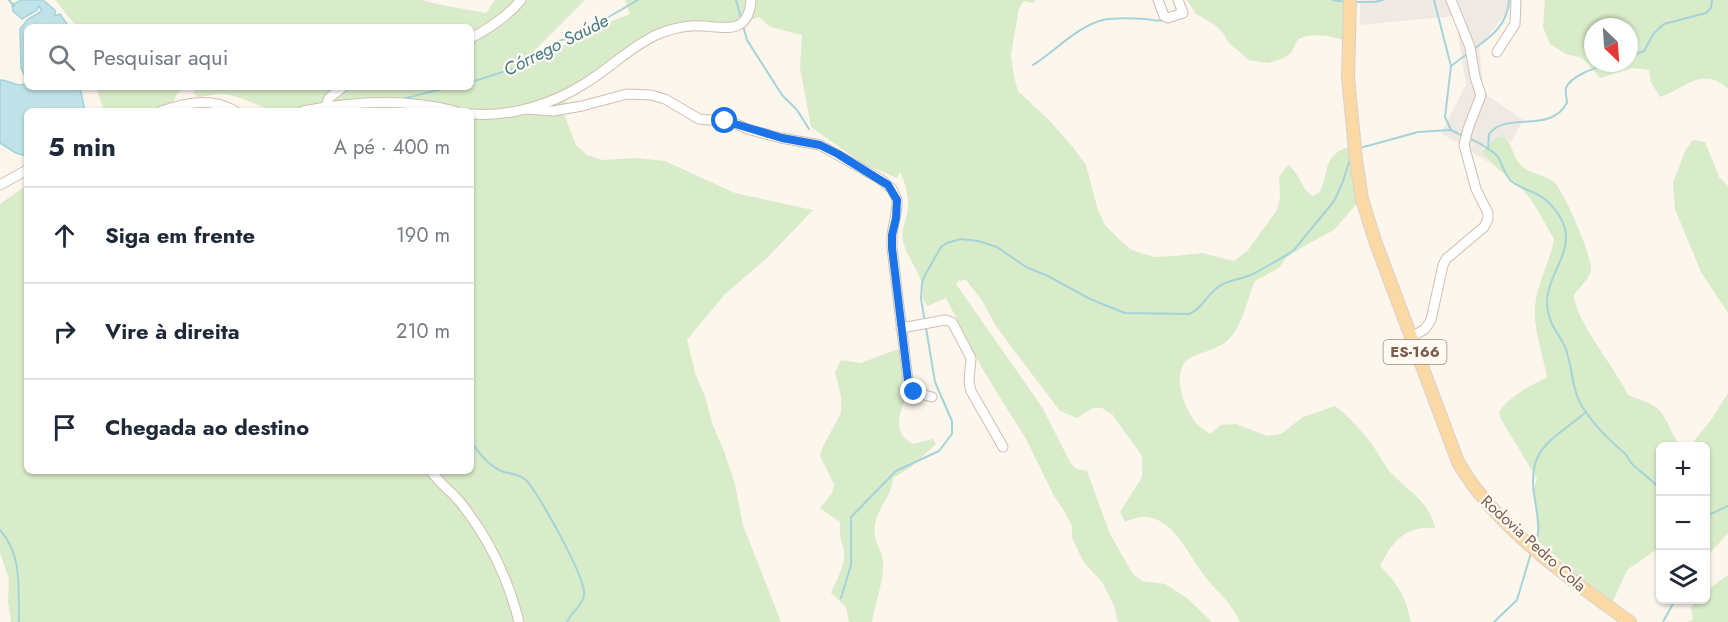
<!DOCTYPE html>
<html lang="pt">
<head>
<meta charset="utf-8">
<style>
	body { margin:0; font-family:Jost,sans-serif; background:#f6f6f7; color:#1f2937 }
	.controls { position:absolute; right:18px; bottom:18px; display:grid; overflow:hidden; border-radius:9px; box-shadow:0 2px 4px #0004 }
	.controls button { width:54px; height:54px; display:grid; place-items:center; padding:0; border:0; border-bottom:2px solid #e0e1e3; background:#fff; color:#1f2937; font:30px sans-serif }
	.compass { position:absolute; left:1584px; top:18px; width:54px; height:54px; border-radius:50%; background:#fff; box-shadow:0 2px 4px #0004; rotate:155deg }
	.stop { position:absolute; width:18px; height:18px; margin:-14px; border:4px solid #1a73e8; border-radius:50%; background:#fff }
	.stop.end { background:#1a73e8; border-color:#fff; box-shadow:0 2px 6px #0008 }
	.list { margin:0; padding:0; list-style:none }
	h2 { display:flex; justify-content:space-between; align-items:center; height:78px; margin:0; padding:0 24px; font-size:26px }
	h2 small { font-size:20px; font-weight:400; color:#747a83 }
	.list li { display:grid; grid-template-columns:39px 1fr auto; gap:18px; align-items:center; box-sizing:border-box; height:96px; padding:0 24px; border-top:2px solid #e0e1e3 }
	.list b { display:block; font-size:22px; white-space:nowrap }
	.list em { font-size:20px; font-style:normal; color:#747a83 }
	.icon { flex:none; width:33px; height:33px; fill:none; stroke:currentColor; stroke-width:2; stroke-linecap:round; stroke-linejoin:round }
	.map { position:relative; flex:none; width:1728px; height:622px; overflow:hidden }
	.search { position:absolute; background:#fff; box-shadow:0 2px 4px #0004; left:24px; top:24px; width:450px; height:66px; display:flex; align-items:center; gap:15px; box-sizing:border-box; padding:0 21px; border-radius:9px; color:#747a83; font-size:22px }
	.panel { position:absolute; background:#fff; box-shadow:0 2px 4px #0004; left:24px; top:108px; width:450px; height:366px; border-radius:9px }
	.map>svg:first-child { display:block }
</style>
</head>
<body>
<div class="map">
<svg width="1728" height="622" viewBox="0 0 1728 622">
	<rect width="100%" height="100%" fill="#fdf6ec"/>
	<path fill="#efe9e4" d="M1360,0H1517L1479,47L1484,93L1523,120L1511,142L1504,136L1495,138L1485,146L1482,151L1490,163L1441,133L1466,85L1455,16L1360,25Z"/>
	<g fill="#d8ecc9" fill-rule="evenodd">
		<path d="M55,0H422L437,4L486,13L495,0H585L523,62L561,47L600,26L630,14L625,0H1035L1033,3L1024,1L1019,8L1011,55L1014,77L1018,91L1048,119L1072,146L1086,165L1098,210L1105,225L1122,242L1132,250L1144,254L1155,257L1174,256L1202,253L1234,261L1248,250L1277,210L1280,198L1279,177L1288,165C1301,174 1301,190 1313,196L1320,192C1330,168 1322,155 1353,145L1361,199L1334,230L1304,246L1286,258L1279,268L1255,281C1246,301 1244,324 1228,340C1216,351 1195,353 1186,361C1171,377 1186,413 1199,426C1202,429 1207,431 1210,434L1221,425L1236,424L1267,436L1281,434L1303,417L1335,406C1350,417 1363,433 1374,447C1380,456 1385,467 1392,474C1410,492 1429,502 1435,528C1405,525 1392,542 1380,566C1399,585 1405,596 1411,622H1240C1232,604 1219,593 1206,578C1185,552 1168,501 1125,522L1120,512L1142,477V456L1112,414L1102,408H1093L1077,418L1060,411L1019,357L996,326L981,299L966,280L958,281L956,284L1042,407L1071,464L1077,469L1087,471L1110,534L1133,574L1142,581L1165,584L1187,598L1212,622H1118L1114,606L1102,582L1084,563L1072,538V526L1065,512L1054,496L1026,439L983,370L946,298L928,306C920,299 924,294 922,285C918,269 907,257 903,241C901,230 905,224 907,213C910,199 906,185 900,172L897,178L862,163L811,127L800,68L802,35L770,27L759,17L742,23L723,24L688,21L668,27L570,93L562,109L576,145L587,155L602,160L635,158L665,161L735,193L813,210L768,257L725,294L687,340L696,376L705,396L712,423L724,451L735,484L743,525L781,622H11L8,601L9,579L0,553V204L27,185V471H471V111H342L343,107L348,103C321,98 321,108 298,111C271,115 255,101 230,95C219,92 209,96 198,97L193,92L200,87H471V27H77Z"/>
		<path d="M1187,0H1350L1349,42C1332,36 1315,32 1298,39L1291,53L1284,58L1268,63L1249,60L1228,42L1223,33L1215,25L1196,14Z"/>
		<path d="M1545,0H1728V89C1702,65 1685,89 1660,97L1651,82L1649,70L1633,68L1600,78L1582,58L1566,54L1550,44L1543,27ZM1593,27H1629V63H1593Z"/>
		<path d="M96,87H184L177,94L170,109L172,111H104Z"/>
		<path d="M1504,136C1513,145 1513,159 1523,167C1531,174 1544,175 1553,181C1563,188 1592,256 1591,269C1590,279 1579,287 1574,295C1574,319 1616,369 1628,395C1637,399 1651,402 1658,409C1669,420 1671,436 1681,446H1660V547L1627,570L1613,601L1574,572L1538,541L1534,488L1537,479L1502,421L1499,412C1511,395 1529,387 1547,377C1543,356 1533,327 1535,307C1537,283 1550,262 1554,239C1544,223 1536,204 1523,190C1508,174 1494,170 1482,151L1495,138Z"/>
		<path d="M1693,140L1705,142L1719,177L1728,186V313L1701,272L1675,209L1673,183L1685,151Z"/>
		<path d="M898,349L912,387C902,406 888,431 913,444L933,439L936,444L911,467L893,478C892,497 878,506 875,525C872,541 882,549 883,562C884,582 875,602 872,622H849L846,607L831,593C836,580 846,566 844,551C841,538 839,536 840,522L820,508L832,493L834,484L820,456L822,448L841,413V396L835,372L841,360L861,363Z"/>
		<path d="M1728,393V533L1706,558V446H1690L1711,420Z"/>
		<path d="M1728,575V622H1688L1693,619L1691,607L1697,600H1706V591Z"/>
	</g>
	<path fill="#bfe3e8" stroke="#a5d3da" stroke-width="1.5" d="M21,0H43L55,10V16L60,14L69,27H27V87H80L85,111H27L26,156L16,153L0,143V80C9,79 17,89 26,83V78L21,68L20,29L28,19L42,11L39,6L37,10L22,19L13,11L12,5Z"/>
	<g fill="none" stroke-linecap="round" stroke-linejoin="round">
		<g stroke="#a5d3da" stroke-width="2">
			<path d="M9,0L14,6"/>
			<path d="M736,0L741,18"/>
			<path d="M1333,0L1345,2"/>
			<path d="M1434,0L1451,66L1445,117L1451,130L1463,136"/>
			<path d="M1353,2H1374L1383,0"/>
			<path d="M743,26L747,40L782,95L797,110L809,129"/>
			<path d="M1474,49C1492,36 1508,24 1509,0"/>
			<path d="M1629,57L1644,51L1654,33L1664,24L1706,13L1711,8L1712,0"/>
			<path d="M1033,65C1057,50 1080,23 1108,19C1120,18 1133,18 1145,19C1152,19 1156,22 1163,20"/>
			<path d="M1451,66L1467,54"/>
			<path d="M471,82L519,67L559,41L592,30L607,18L638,0"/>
			<path d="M402,99L450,87"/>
			<path d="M186,111L205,109L213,111"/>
			<path d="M365,111L380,106"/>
			<path d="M1468,138C1476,141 1494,151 1498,157C1503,165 1504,174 1511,181C1522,190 1537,191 1547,201C1596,248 1533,273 1550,319C1553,329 1561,337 1565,347C1573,366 1571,390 1583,408C1593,423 1609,440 1622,451C1627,454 1629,461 1633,465C1642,473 1652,480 1660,489"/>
			<path d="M1360,148L1418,132L1451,130"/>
			<path d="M1488,149L1489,134C1508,110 1549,135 1567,103C1567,99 1565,93 1566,88C1571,75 1598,67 1610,63"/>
			<path d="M925,322L921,299L922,283L925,275L941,247L947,243L961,239L978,241L997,247L1026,267L1048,276L1090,299L1125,313L1189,314C1202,309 1206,296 1217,288C1227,279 1241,280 1253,274C1261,270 1287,255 1294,250L1334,201L1342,184L1351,156"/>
			<path d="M471,441C479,454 489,467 504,472C512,474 519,474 526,480C538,492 587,580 584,595C583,606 571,612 567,622"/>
			<path d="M1706,516L1728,506"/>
			<path d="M0,530C23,556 18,589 19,622"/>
			<path d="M1536,541C1541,529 1537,514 1535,500C1525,448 1552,441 1586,412"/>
			<path d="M841,598L851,565V517L896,471L939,451L952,434V421L935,382L926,328"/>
			<path d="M1494,622L1517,600L1531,553"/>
			<path d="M1663,622L1675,600"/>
		</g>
		<defs>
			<g id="minor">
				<path d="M1158,0L1164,16L1168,18L1183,13L1178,0"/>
				<path d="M471,38C490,28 507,17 521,0"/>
				<path d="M1497,52L1515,24L1516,0"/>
				<path d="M326,106L329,98L343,87"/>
				<path d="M526,109L553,111L582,106L627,94L651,95L665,99L699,119L732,122L747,129L781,138L820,145L880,179L892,189L897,200V207L892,235V248L908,381L913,392L932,397"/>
				<path d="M161,111C186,103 211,97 235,111"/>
				<path d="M303,111C353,101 405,98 455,111"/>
				<path d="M471,114C510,117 551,105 584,84C609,69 630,47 656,35C667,30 679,27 691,26C719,24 748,40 751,0"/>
				<path d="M0,185L27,170"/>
				<path d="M901,328L945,320L952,322L971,358L969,382L971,391L1003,447"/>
				<path d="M1410,338L1425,329L1431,320L1443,265L1446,259L1484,227L1488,219V213L1476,189L1464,145L1468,129L1481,95L1475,77L1470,47L1451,0"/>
				<path d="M431,471C439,483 451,491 460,502C488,537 508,578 519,622"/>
			</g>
			<path id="major" d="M1350,0L1348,77L1356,160L1362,199L1375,241L1458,462C1494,526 1571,580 1630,622"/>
		</defs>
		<use href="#minor" stroke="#d1beb0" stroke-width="11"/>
		<use href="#major" stroke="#dad1cd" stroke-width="14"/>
		<use href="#minor" stroke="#fff" stroke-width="9"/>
		<use href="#major" stroke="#fbd9a5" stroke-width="12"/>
	</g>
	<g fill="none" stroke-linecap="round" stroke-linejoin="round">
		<path stroke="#1a73e8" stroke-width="8" d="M725,121L782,138L820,145L838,154L888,185L897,200L896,218L892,235V248L908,381L914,392"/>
	</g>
	<g text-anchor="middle" stroke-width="4.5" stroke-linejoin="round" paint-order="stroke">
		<rect fill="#fffaf3" stroke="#a28b7f" stroke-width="1.5" x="1383.5" y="340" width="63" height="24" rx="4.5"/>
		<g font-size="15" font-weight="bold" fill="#7a5c4d">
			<text x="1415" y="357">ES-166</text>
		</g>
		<g font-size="16" fill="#7a5c4d" stroke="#fffaf3">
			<text transform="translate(1534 543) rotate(42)" y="6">Rodovia Pedro Cola</text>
		</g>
		<g font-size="18" font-style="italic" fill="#437c86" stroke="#fffaf3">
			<text transform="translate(556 45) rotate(-27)" y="6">Córrego Saúde</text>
		</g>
	</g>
</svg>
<div class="controls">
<button>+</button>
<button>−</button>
<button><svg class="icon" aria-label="layers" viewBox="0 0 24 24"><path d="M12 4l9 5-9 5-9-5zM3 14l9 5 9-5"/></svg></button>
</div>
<svg class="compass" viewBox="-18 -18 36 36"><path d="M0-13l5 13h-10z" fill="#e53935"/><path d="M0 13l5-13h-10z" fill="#747a83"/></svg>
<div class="stop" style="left:725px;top:121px"></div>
<div class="stop end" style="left:914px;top:392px"></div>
<div class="search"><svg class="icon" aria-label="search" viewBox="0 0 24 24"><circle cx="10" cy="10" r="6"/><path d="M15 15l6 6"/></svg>Pesquisar aqui</div>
<section class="panel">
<h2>5 min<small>A pé · 400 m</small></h2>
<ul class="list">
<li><svg class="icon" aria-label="ahead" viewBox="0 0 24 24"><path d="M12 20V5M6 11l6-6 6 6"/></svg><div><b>Siga em frente</b></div><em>190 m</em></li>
<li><svg class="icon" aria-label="right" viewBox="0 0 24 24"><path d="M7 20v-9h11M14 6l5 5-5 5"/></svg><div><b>Vire à direita</b></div><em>210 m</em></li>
<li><svg class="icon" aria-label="arrive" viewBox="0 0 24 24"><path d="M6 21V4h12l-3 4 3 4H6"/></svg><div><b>Chegada ao destino</b></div></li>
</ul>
</section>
</div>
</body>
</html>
